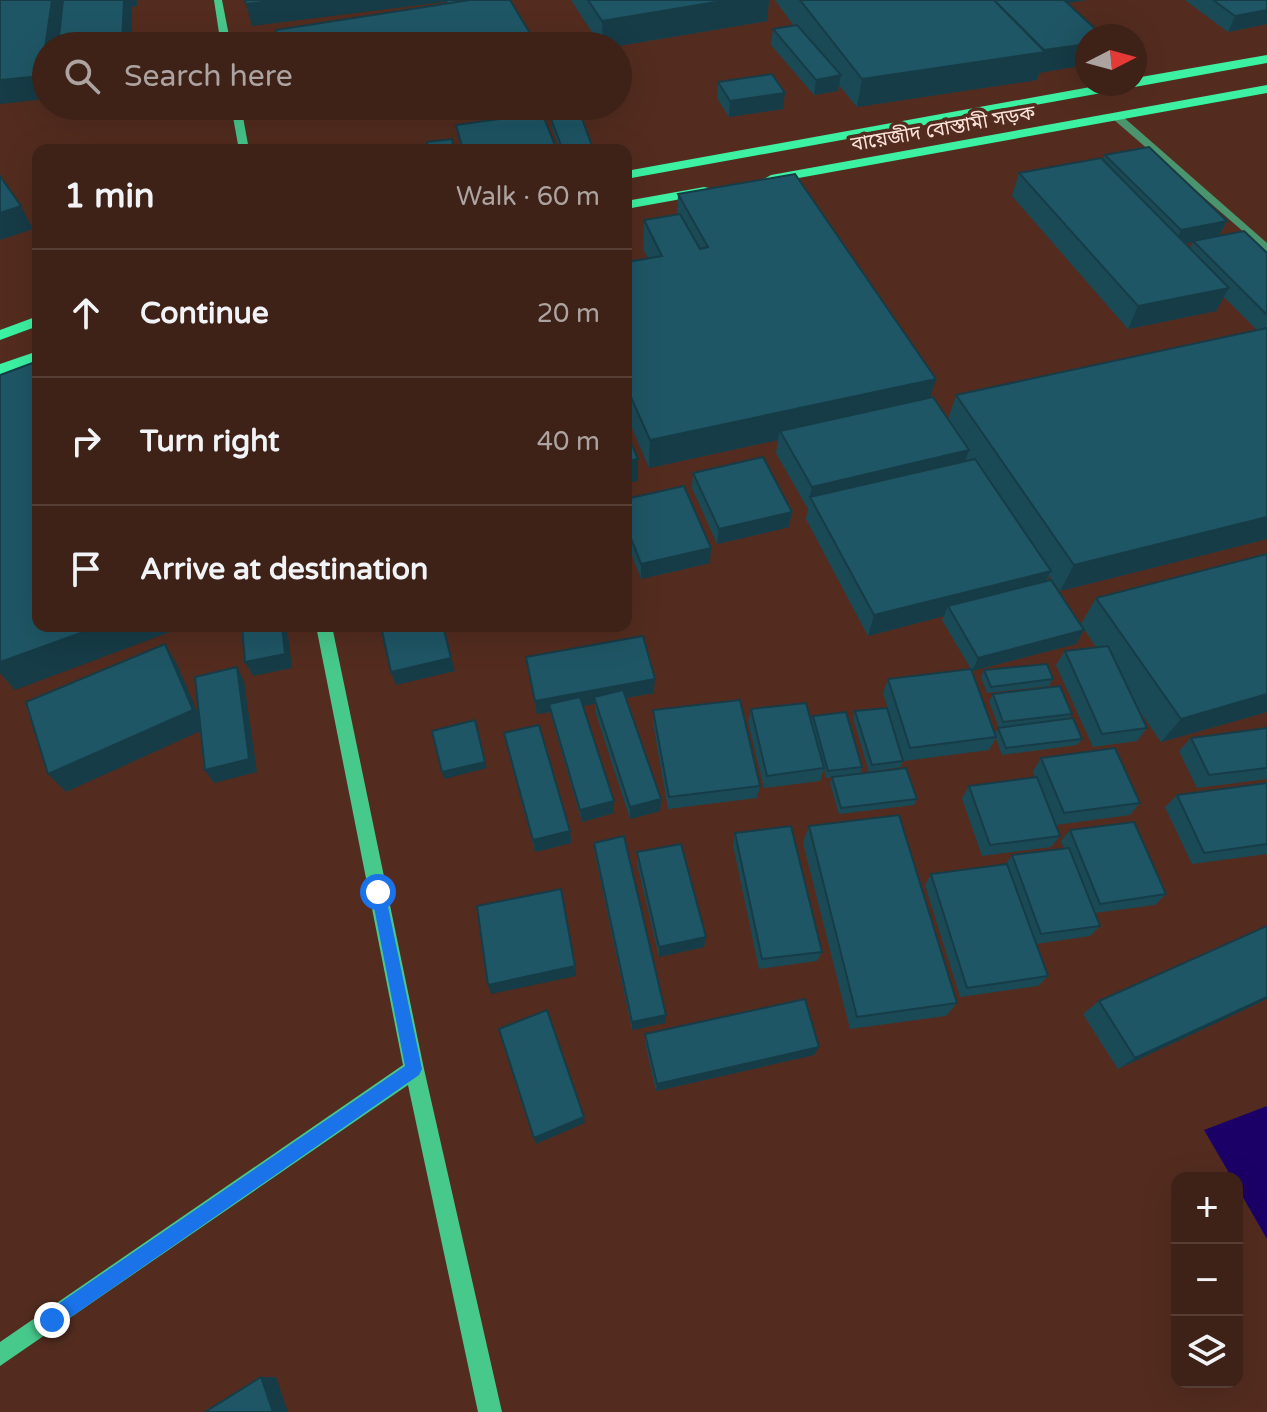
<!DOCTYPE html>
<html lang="en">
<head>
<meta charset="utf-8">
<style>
	body { margin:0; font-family:"Varela Round","Noto Sans Bengali",sans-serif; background:#492e24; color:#f1f3f6 }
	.controls { position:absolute; right:24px; bottom:24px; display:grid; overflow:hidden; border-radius:16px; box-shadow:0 8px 32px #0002 }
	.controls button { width:72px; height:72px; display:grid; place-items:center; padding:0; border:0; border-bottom:2px solid #573e36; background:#3e2117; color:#f1f3f6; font:40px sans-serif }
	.compass { position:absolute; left:1075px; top:24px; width:72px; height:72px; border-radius:50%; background:#3e2117; box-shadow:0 8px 32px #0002; rotate:84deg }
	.stop { position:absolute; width:24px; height:24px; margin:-18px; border:6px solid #1a73e8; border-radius:50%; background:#fff }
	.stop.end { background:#1a73e8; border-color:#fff; box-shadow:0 2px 8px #0008 }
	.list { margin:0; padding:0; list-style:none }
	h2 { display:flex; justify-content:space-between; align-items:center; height:104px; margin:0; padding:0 32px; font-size:34px }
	h2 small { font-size:26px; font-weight:400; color:#ada3a1 }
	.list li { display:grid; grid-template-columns:52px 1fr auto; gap:24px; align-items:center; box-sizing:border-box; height:128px; padding:0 32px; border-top:2px solid #573e36 }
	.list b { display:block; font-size:30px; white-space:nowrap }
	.list em { font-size:26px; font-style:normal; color:#ada3a1 }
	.icon { flex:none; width:44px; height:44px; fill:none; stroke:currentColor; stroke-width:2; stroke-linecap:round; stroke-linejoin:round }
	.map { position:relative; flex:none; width:1267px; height:1412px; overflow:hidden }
	.search { position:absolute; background:#3e2117; box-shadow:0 8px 32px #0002; left:32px; top:32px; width:600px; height:88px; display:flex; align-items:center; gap:20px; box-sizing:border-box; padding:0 28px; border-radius:44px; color:#ada3a1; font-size:30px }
	.panel { position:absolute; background:#3e2117; box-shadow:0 8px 32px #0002; left:32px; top:144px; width:600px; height:488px; border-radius:16px }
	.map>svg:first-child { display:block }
</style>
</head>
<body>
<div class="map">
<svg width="1267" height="1412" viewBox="0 0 1267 1412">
	<rect width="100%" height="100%" fill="#532c1f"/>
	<path fill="#1b0067" d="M1267,1106V1239L1237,1187V1178H1232L1204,1130Z"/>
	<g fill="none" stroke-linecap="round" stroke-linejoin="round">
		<path fill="#4b956e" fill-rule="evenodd" d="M1113,115H1121L1267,243V252L1113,119Z"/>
		<g fill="#48c98c" fill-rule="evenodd">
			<path d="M214,0H222L231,46H221Z"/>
			<path d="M231,106H241L249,150H239Z"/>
			<path d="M316,626H332L424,1069L502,1412H478L408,1085L0,1366V1342L403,1065Z"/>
		</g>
		<g fill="#3cf2a2" fill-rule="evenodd">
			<path d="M1267,55V63L626,179V171L1107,84H1135V78Z"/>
			<path d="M1267,85V93L771,183L764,179L771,175Z"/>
			<path d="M704,187L709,188V194L626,209V201Z"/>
			<path d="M38,316V326L0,340V330Z"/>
			<path d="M38,351V362L0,375V364Z"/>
		</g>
	</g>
	<g fill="#1b4a57" fill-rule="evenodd">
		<path d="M571,0H769L767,21L618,46H601Z"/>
		<path d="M775,0H1087L1067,3L1037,80L857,107L839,85L838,91L814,95L771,45L773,29L794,26Z"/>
		<path d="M1185,0H1267V24L1228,32Z"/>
		<path d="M718,82L783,109L729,117L717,98Z"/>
		<path d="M551,119L592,150H560L552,128Z"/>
		<path d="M456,125L556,148V150H461Z"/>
		<path d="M1105,155L1227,221L1219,236L1267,253V539L1060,591L1049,576L1046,581L1084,630L1076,644L972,671L995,733L999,728L989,701L993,694L1072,714L1069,719L1082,739L1077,745L1002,755L996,738L989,750L904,761L883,693L888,679L971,669L942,620L944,616L868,636L806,519L808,509L776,453L778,440L649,468L626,414V259L627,262L648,258L643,249L644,220L677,214L678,194L931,397L948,419L956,395L1257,330L1224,297L1216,311L1128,329L1012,196L1019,173L1103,160ZM1193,242L1190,248L1185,243Z"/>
		<path d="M693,473L789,527L717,544L692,488Z"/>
		<path d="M626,499L710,563L641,579L626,540Z"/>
		<path d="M1267,554V712L1161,742L1137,707L1147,728L1137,741L1093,747L1056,665L1065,651L1096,647L1081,624L1096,598Z"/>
		<path d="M526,657L654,693L625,698L661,799L660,811L630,819L595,711V704L583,706L614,813L582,822L550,712L537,714Z"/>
		<path d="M984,670L1053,679L1049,686L987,693L981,677Z"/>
		<path d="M751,709L811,722L813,716L862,767L860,774L917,799L914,805L839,814L830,783L832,777L847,775L826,778L824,769L820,781L764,788L748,722Z"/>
		<path d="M653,710L760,786L757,798L668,809L653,723Z"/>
		<path d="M855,711L903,761L901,767L869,772L853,718Z"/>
		<path d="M1267,728V779L1197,788L1179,751L1191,738Z"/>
		<path d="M504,733L570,831L571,843L535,852Z"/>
		<path d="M1041,758L1140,803L1130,815L1056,825L1060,836L1051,847L982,856L962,798L969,786L1035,778L1033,771Z"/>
		<path d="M1267,783V854L1192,864L1165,807L1177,795Z"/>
		<path d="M809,826L957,1003L946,1016L850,1029L803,843Z"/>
		<path d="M1070,830L1166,894L1155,905L1095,913L1100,926L1090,936L1036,944L1048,976L1038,986L960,997L925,885L931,874L1005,865L1012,855L1064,849L1061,841Z"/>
		<path d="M735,833L822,952L817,961L759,969L733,845Z"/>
		<path d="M594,843L666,1015L665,1023L632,1030L595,854Z"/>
		<path d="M637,852L706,937L704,947L659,957L637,864Z"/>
		<path d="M1267,926V999L1118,1069L1083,1014L1099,1001Z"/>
		<path d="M645,1034L819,1047L814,1055L656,1091L645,1043Z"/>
	</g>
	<g fill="#163c47">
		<path d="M52,0H137V6L132,7V46H46V99L0,104V80Z"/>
		<path d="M279,0H445V2L252,26L246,4Z"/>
		<path d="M728,0H769L767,21L618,46H603L602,21Z"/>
		<path d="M1046,0H1087L1044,7Z"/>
		<path d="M1267,10V24L1228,32L1235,16Z"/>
		<path d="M531,35L532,46H464Z"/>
		<path d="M1087,44V65L1039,73L1037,80L857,107L862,79Z"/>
		<path d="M841,75L838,91L814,95L816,80Z"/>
		<path d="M785,93L783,109L729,117L730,101Z"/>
		<path d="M592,146V150H563Z"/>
		<path d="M21,206L33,229L0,240V213Z"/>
		<path d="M1227,221L1218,237L1173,246L1181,230Z"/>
		<path d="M1229,288L1216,311L1128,329L1138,306Z"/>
		<path d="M936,379L927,408L780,431L778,440L649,468L650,440Z"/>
		<path d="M969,450L961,472L810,497L807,509L812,487Z"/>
		<path d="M638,459V481L626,483V461Z"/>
		<path d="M792,512L789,527L717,544L719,529Z"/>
		<path d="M1267,517V539L1060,591L1074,565Z"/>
		<path d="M711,548L710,563L641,579V564Z"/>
		<path d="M1051,571L1040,592L948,606L944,616L868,636L874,615Z"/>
		<path d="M100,626H186L15,690L0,673V662Z"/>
		<path d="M282,626H287L292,668L253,676L245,662Z"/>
		<path d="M443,626L455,671L396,685L391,672Z"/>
		<path d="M1084,630L1076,644L972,671L978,658Z"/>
		<path d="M165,644L177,664L205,729L66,792L48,774Z"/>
		<path d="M237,667L244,681L257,772L214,783L205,770Z"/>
		<path d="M655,679L654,693L596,703L594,697L595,704L551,711L549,704L550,712L537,714L535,701Z"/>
		<path d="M1267,694V712L1161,742L1181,719Z"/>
		<path d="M485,762L487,768L444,779L442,772Z"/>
		<path d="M661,799L660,811L630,819V807Z"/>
		<path d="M614,801V813L582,822L580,810Z"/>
		<path d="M570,831L571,843L535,852L533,840Z"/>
		<path d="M706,937L704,947L659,957V947Z"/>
		<path d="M575,966L576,976L491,994L488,985Z"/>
		<path d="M1267,997V999L1118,1069L1135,1058Z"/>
		<path d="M666,1015L665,1023L632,1030V1022Z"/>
		<path d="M819,1047L814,1055L656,1091L657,1084Z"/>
		<path d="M584,1117L585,1123L536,1144L534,1138Z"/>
		<path d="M261,1377H276L288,1412H273Z"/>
	</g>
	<g fill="#1f5665" stroke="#163c47" stroke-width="2">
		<path d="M0,0H52L41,76L0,80Z"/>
		<path d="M63,0H124L122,46H58Z"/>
		<path d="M245,0H279L246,4Z"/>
		<path d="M446,0H470L447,4Z"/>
		<path d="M470,0H510L531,35L464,46H281L276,30Z"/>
		<path d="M588,0H728L602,21Z"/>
		<path d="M800,0H994L1045,52L862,79Z"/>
		<path d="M994,0H1064L1103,36H1087V44L1044,50Z"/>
		<path d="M1213,0H1267V10L1235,16Z"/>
		<path d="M797,25L841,75L816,80L773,29Z"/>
		<path d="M772,74L785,93L730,101L718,82Z"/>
		<path d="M542,113L556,148L543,150H463L456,125Z"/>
		<path d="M581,116L592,146L563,150L551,119Z"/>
		<path d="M452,139L454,150H428L427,142Z"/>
		<path d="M1149,147L1227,221L1181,230L1105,155Z"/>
		<path d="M1101,158L1229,288L1138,306L1019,173Z"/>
		<path d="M795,174L936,379L650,440L626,386V259L627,262L662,256L644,220L680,214L700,249L708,247L678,194Z"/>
		<path d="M0,176L21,206L0,213Z"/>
		<path d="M1244,231L1267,253V315L1193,241Z"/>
		<path d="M1267,328V517L1074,565L956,395Z"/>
		<path d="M38,361V626H100L0,662V375Z"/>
		<path d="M933,397L969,450L812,487L780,431Z"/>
		<path d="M626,431L638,459L626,461Z"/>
		<path d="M763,457L792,512L719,529L693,473Z"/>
		<path d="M975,459L1051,571L874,615L810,497Z"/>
		<path d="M684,486L711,548L641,564L626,525V499Z"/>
		<path d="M1267,554V694L1181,719L1096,598Z"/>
		<path d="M1051,580L1084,630L978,658L948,606Z"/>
		<path d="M242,626H282L285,654L245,662Z"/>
		<path d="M381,626H443L451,658L391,672Z"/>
		<path d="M643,636L655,679L535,701L526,657Z"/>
		<path d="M165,644L193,710L48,774L26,702Z"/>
		<path d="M1108,646L1147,728L1102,734L1065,651Z"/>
		<path d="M1047,664L1053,679L991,687L984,670Z"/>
		<path d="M237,667L249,759L205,770L195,677Z"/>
		<path d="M971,669L996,737L910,748L888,679Z"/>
		<path d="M1060,686L1072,714L1003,722L993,694Z"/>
		<path d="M623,690L661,799L630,807L594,697Z"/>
		<path d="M580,697L614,801L580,810L549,704Z"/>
		<path d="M740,700L760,786L669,797L653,710Z"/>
		<path d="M806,703L824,768L767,776L751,709Z"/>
		<path d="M887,708L903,761L872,765L855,711Z"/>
		<path d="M846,712L862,767L828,771L813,716Z"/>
		<path d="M1073,718L1082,739L1006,748L998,728Z"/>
		<path d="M475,720L485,762L442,772L432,731Z"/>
		<path d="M539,725L570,831L533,840L504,733Z"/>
		<path d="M1267,728V768L1209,775L1191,738Z"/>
		<path d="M1115,748L1140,803L1064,813L1041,758Z"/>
		<path d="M906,768L917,799L841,808L832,777Z"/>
		<path d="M1037,777L1060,836L990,845L969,786Z"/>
		<path d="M1267,783V844L1204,853L1177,795Z"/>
		<path d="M899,815L957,1003L857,1017L809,826Z"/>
		<path d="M1134,822L1166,894L1100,904L1070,830Z"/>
		<path d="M791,826L822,952L762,959L735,833Z"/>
		<path d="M624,836L666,1015L632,1022L594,843Z"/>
		<path d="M681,844L706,937L659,947L637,852Z"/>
		<path d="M1069,848L1100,926L1041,934L1012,855Z"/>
		<path d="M1007,864L1048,976L967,988L931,874Z"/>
		<path d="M561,889L575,966L488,985L477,906Z"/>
		<path d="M1267,926V997L1135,1058L1099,1001Z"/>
		<path d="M805,999L819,1047L657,1084L645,1034Z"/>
		<path d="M547,1010L584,1117L534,1138L499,1029Z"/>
		<path d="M261,1377L273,1412H205Z"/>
	</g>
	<path fill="#1a73e8" d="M378,885L385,892L422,1069L419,1075L58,1326H45V1313L405,1066L371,892Z"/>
	<g text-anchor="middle" stroke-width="7" stroke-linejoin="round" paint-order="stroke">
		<g font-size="20" fill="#fbe2d9" stroke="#532c1f">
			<text transform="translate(943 128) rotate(-10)" y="7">বায়েজীদ বোস্তামী সড়ক</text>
		</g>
	</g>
</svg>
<div class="controls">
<button>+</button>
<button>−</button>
<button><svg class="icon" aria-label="layers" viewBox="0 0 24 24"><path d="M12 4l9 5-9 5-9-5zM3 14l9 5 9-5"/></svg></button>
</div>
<svg class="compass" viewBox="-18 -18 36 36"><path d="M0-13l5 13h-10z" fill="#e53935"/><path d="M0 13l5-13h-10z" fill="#ada3a1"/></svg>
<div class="stop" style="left:378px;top:892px"></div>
<div class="stop end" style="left:52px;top:1320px"></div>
<div class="search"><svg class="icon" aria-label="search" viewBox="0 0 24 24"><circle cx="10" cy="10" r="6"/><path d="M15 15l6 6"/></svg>Search here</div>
<section class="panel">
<h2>1 min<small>Walk · 60 m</small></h2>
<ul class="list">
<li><svg class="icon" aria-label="ahead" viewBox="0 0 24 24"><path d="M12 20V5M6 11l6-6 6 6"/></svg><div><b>Continue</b></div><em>20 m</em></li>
<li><svg class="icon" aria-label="right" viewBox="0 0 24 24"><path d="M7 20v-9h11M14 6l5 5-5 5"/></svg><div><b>Turn right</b></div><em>40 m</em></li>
<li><svg class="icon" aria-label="arrive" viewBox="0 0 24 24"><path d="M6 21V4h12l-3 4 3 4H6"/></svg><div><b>Arrive at destination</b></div></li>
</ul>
</section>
</div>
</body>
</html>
